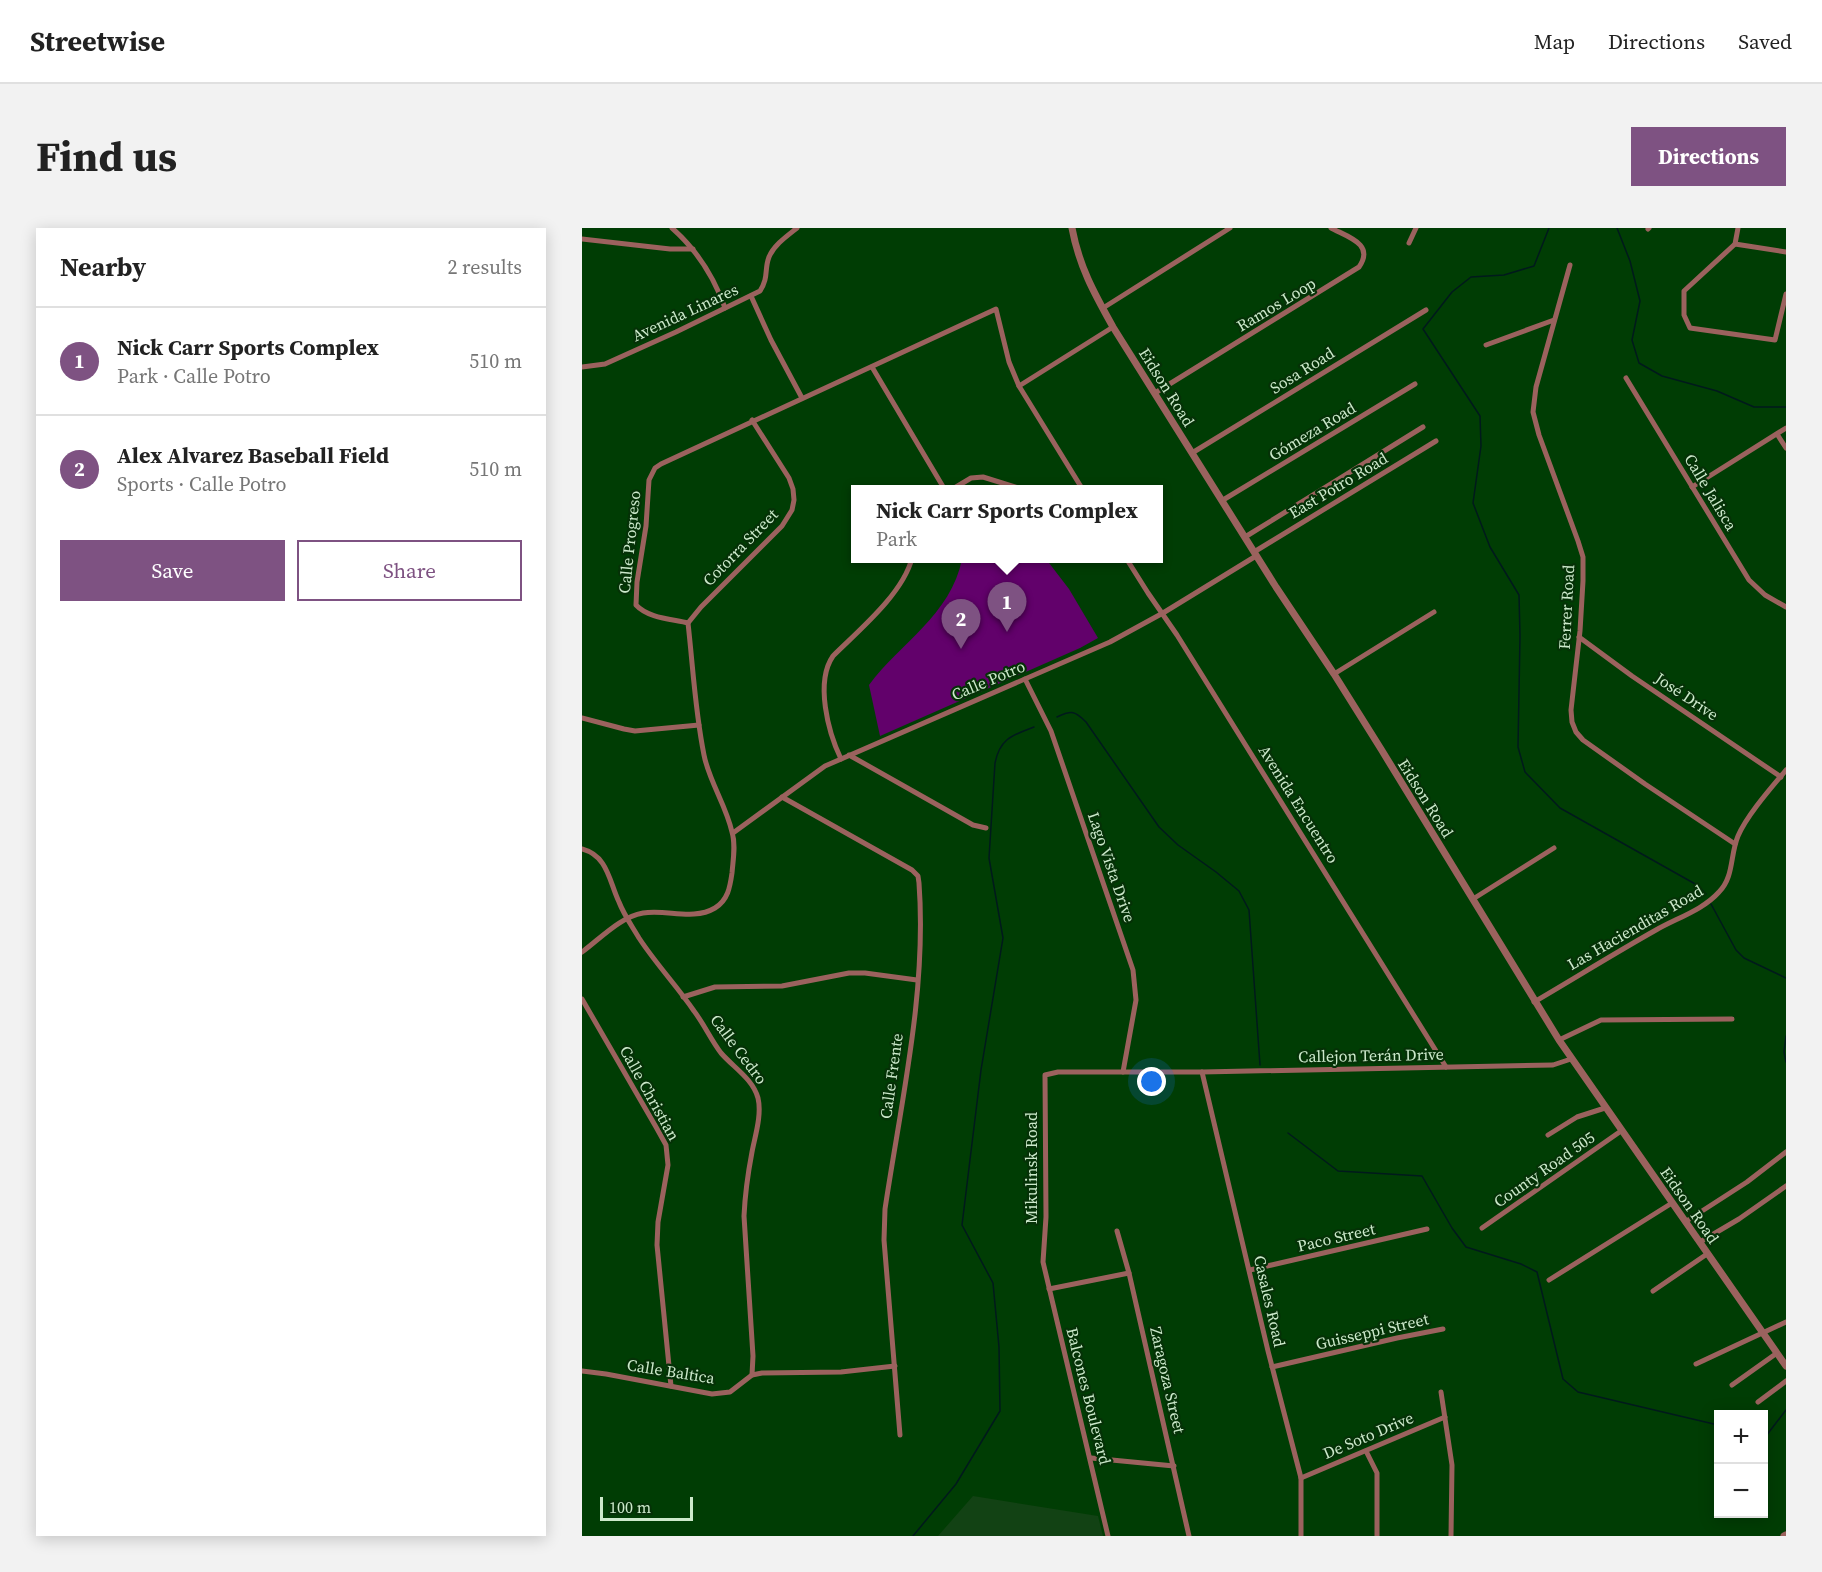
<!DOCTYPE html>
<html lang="en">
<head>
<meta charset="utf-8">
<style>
	body { margin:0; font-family:"Source Serif 4",serif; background:#f2f2f2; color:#222 }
	.controls { position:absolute; right:18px; bottom:18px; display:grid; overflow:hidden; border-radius:0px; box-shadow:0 3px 15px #0003 }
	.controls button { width:54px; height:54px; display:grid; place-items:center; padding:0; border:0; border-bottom:2px solid #e0e0e0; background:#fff; color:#222; font:30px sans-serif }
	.scale { position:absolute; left:18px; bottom:15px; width:93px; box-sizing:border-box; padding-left:6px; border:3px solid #cce9cb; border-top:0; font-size:16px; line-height:21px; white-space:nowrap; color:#cce9cb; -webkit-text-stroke:4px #053107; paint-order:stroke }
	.you { position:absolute; left:570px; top:854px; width:21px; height:21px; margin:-15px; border:4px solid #fff; border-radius:50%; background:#1a73e8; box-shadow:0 0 0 9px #1a73e833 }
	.badge { display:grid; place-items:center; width:39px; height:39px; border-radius:50%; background:#7e5282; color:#fff; font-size:20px; font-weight:700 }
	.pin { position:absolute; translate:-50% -50px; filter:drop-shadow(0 2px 3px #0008) }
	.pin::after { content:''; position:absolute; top:32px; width:21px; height:18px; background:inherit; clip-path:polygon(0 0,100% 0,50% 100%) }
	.popup { position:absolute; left:269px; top:257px; width:312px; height:78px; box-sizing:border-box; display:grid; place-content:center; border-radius:0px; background:#fff; filter:drop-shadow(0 2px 4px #0005); font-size:20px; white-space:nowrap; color:#767676 }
	.popup b { font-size:22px; color:#222 }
	.popup::after { content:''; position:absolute; left:50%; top:100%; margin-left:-12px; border:12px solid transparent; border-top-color:#fff }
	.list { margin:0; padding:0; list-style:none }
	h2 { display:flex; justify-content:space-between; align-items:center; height:78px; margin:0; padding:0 24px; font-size:26px }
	h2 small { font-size:20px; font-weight:400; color:#767676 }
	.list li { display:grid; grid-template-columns:39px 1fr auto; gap:18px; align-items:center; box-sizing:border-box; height:108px; padding:0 24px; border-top:2px solid #e0e0e0 }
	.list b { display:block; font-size:22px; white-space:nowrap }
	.list p { margin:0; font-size:20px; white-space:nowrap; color:#767676 }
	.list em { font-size:20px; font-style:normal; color:#767676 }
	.actions { display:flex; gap:12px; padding:18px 24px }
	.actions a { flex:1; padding:14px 0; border:2px solid #7e5282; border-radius:0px; text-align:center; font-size:21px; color:#7e5282 }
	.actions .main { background:#7e5282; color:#fff }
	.map { position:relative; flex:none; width:1204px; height:1308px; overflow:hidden; border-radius:0px }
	header { display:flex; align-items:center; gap:36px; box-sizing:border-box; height:84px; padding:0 30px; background:#fff; border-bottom:2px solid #e0e0e0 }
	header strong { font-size:28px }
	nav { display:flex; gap:33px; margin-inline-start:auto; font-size:21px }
	.intro { display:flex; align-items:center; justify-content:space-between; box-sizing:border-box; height:144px; padding:0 36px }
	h1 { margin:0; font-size:42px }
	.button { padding:15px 27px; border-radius:0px; background:#7e5282; color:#fff; font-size:21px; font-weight:700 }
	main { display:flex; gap:36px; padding:0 36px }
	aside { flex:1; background:#fff; border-radius:0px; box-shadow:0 3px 15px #0003 }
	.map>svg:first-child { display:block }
</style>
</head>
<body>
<header>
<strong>Streetwise</strong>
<nav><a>Map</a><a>Directions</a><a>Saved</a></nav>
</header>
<div class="intro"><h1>Find us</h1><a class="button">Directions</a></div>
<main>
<aside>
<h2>Nearby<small>2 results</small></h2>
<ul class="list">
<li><span class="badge">1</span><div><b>Nick Carr Sports Complex</b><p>Park · Calle Potro</p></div><em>510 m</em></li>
<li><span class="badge">2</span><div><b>Alex Alvarez Baseball Field</b><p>Sports · Calle Potro</p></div><em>510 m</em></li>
</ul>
<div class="actions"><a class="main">Save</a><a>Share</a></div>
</aside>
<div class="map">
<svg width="1204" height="1308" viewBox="0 0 1204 1308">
	<rect width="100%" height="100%" fill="#003d04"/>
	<path fill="#124214" d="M391,1268L516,1288L521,1308H356Z"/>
	<path fill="#62016b" d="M380,331H464L487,361L516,410L498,420L298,508L287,457C318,415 369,387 380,331Z"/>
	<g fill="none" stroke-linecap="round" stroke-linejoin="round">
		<g stroke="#001a1c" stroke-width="1.5">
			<path d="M967,0L952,38L922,47L889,49L870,64L841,101L898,188L899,218L891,275L908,319L937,367L938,408L936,519L943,544L978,580L1115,657L1124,666"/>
			<path d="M1035,0L1048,33L1058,73L1050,112L1057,135L1080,148L1135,163L1172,179H1204"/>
			<path d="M475,489C490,482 493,483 504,494L577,599L596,617L634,644L657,663L667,682L678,837"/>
			<path d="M1129,676L1154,722L1162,730L1204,750"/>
			<path d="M1204,808L1202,824L1204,834"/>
			<path d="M706,905L756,943L840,948L870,1000L884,1019L939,1036L955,1044L981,1151L996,1164L1136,1197"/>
			<path d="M1182,1207L1184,1208L1204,1182"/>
			<path d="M331,1308L374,1256L418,1183L417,1119L411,1055L380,997L399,842L421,710L407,630L413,535C418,510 431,507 452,499"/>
		</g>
		<g stroke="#9b625e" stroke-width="5">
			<path d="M90,0C115,22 132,49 143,80"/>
			<path d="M1156,0L1153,16L1102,63V87L1108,100L1193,112L1204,66"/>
			<path d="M1066,1L1067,0"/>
			<path d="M0,11L88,21H111"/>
			<path d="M827,15L834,0"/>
			<path d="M1153,16L1204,24"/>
			<path d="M988,37L954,159L951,184L957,207L996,313L1001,329V353L998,403L989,482L990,494L994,504L1001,512L1063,556L1153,616"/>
			<path d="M169,68L189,112L220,170"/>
			<path d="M521,80L648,0"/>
			<path d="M904,117L972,92"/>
			<path d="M0,139L23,136L94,104L178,63C187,49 182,42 187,29C192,17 205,8 215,0"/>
			<path d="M290,139L363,262"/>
			<path d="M1044,150L1167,352L1183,367L1204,379"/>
			<path d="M437,158L531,99"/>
			<path d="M573,165L777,39C793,16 766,9 749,0"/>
			<path d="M1195,206L1204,220"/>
			<path d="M610,225L844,82"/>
			<path d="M1110,259L1204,200"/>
			<path d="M369,262L389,250L401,249L443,262"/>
			<path d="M641,272L833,156"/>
			<path d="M663,309L841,199"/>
			<path d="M672,324L854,213"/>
			<path d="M544,330L566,365L595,407L864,839"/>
			<path d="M106,395L119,379L200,298L210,282L212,272L211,261L207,250L170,192"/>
			<path d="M997,409L1050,448L1199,549"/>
			<path d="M752,446L852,384"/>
			<path d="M443,451L469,503L551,742L554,772L541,844"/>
			<path d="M0,490L42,501L53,503L117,497"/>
			<path d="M267,527L391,597L404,600"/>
			<path d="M259,531C246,504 233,454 251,428C276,403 321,366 330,330"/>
			<path d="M200,569L330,642L336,648L337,655C345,763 319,874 303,981L302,1012L318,1207"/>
			<path d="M151,605L243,538L528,414L581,385L674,328"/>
			<path d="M0,621C26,628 27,653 37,674C42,687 50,698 57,710C74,736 95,758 112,783C122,796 129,812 139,825C151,839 171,851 176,870C180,887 173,908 170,924C166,945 163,966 162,988L171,1128L170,1147"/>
			<path d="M891,671L972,620"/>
			<path d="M0,724C19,710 38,689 61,685C85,681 111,693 133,680C146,672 148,659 150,645C151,632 154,617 150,604C144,577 127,553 122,527C113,483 111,439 106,395C89,391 66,390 54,377L55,354L64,298L67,252L73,240L79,236L414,81L427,134L437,158L501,262"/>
			<path d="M101,769L133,759L200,758L267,745H283L335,752"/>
			<path d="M0,771L74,899L84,917L86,937L76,994L75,1017L89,1158"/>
			<path d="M952,774C993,750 1033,725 1074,702C1095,690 1121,682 1137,664C1152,649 1148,627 1156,608C1165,587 1189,560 1204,542"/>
			<path d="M977,812L1019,792L1150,791"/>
			<path d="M620,844L686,1123L719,1250V1308"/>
			<path d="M966,907L995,889L1023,880"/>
			<path d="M1103,994L1165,954L1204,924"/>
			<path d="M900,1000L1039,903"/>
			<path d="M535,1003L547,1045L607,1308"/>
			<path d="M1118,1014L1157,991L1204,958"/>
			<path d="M668,1042L845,1001"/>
			<path d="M967,1052L1090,975"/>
			<path d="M467,1061L547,1045"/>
			<path d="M1071,1063L1125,1026"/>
			<path d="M1114,1136L1204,1094"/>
			<path d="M690,1139L815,1110L861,1101"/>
			<path d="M0,1143L24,1146L130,1166L148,1164L170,1147L180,1145L259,1144L313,1138"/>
			<path d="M1150,1157L1195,1125"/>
			<path d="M859,1164L870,1237L869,1308"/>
			<path d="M1176,1174L1204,1153"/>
			<path d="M784,1223L795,1245V1308"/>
			<path d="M509,1230L592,1238"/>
			<path d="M719,1250L863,1189"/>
			<path d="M526,1308L461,1034L464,989L463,847L476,844H620L971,837L989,831"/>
		</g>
		<g stroke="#9b625e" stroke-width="7">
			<path d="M490,0C497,38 512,65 531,99L694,359L752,446L799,521L977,812L1204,1138"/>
			<path d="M1202,1308L1204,1307"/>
		</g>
	</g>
	<g text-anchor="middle" stroke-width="4.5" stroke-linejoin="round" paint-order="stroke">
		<g font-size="16" fill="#cce9cb" stroke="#053107">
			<text transform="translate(694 76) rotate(-31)" y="6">Ramos Loop</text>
			<text transform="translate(103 84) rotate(-25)" y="6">Avenida Linares</text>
			<text transform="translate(720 142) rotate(-32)" y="6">Sosa Road</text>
			<text transform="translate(585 159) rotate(58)" y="6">Eidson Road</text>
			<text transform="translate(730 203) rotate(-31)" y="6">Gómeza Road</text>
			<text transform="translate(756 257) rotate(-31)" y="6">East Potro Road</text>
			<text transform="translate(1129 264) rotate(59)" y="6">Calle Jalisca</text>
			<text transform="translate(47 314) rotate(-84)" y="6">Calle Progreso</text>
			<text transform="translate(158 319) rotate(-46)" y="6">Cotorra Street</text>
			<text transform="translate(984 379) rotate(-87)" y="6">Ferrer Road</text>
			<text transform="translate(406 452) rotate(-23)" y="6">Calle Potro</text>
			<text transform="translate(1105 468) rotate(34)" y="6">José Drive</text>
			<text transform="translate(844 570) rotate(58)" y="6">Eidson Road</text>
			<text transform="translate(717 576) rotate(58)" y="6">Avenida Encuentro</text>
			<text transform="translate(530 639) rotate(71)" y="6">Lago Vista Drive</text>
			<text transform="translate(1053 699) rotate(-30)" y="6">Las Hacienditas Road</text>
			<text transform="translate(157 821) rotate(53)" y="6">Calle Cedro</text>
			<text transform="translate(789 827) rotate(-1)" y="6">Callejon Terán Drive</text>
			<text transform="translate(309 848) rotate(-82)" y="6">Calle Frente</text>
			<text transform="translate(68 865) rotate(61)" y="6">Calle Christian</text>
			<text transform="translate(449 940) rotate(-90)" y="6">Mikulinsk Road</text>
			<text transform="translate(962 941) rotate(-35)" y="6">County Road 505</text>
			<text transform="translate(1108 977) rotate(55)" y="6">Eidson Road</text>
			<text transform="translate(754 1009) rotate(-13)" y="6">Paco Street</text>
			<text transform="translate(688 1073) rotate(77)" y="6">Casales Road</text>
			<text transform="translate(790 1103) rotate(-13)" y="6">Guisseppi Street</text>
			<text transform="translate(89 1143) rotate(9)" y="6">Calle Baltica</text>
			<text transform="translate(586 1152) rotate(77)" y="6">Zaragoza Street</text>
			<text transform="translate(507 1168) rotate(76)" y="6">Balcones Boulevard</text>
			<text transform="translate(786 1207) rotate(-23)" y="6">De Soto Drive</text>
		</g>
	</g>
</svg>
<div class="controls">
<button>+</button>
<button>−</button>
</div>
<div class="scale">100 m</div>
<div class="you"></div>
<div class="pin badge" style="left:425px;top:404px">1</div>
<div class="popup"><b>Nick Carr Sports Complex</b>Park</div>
<div class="pin badge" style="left:379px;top:421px">2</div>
</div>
</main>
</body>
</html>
